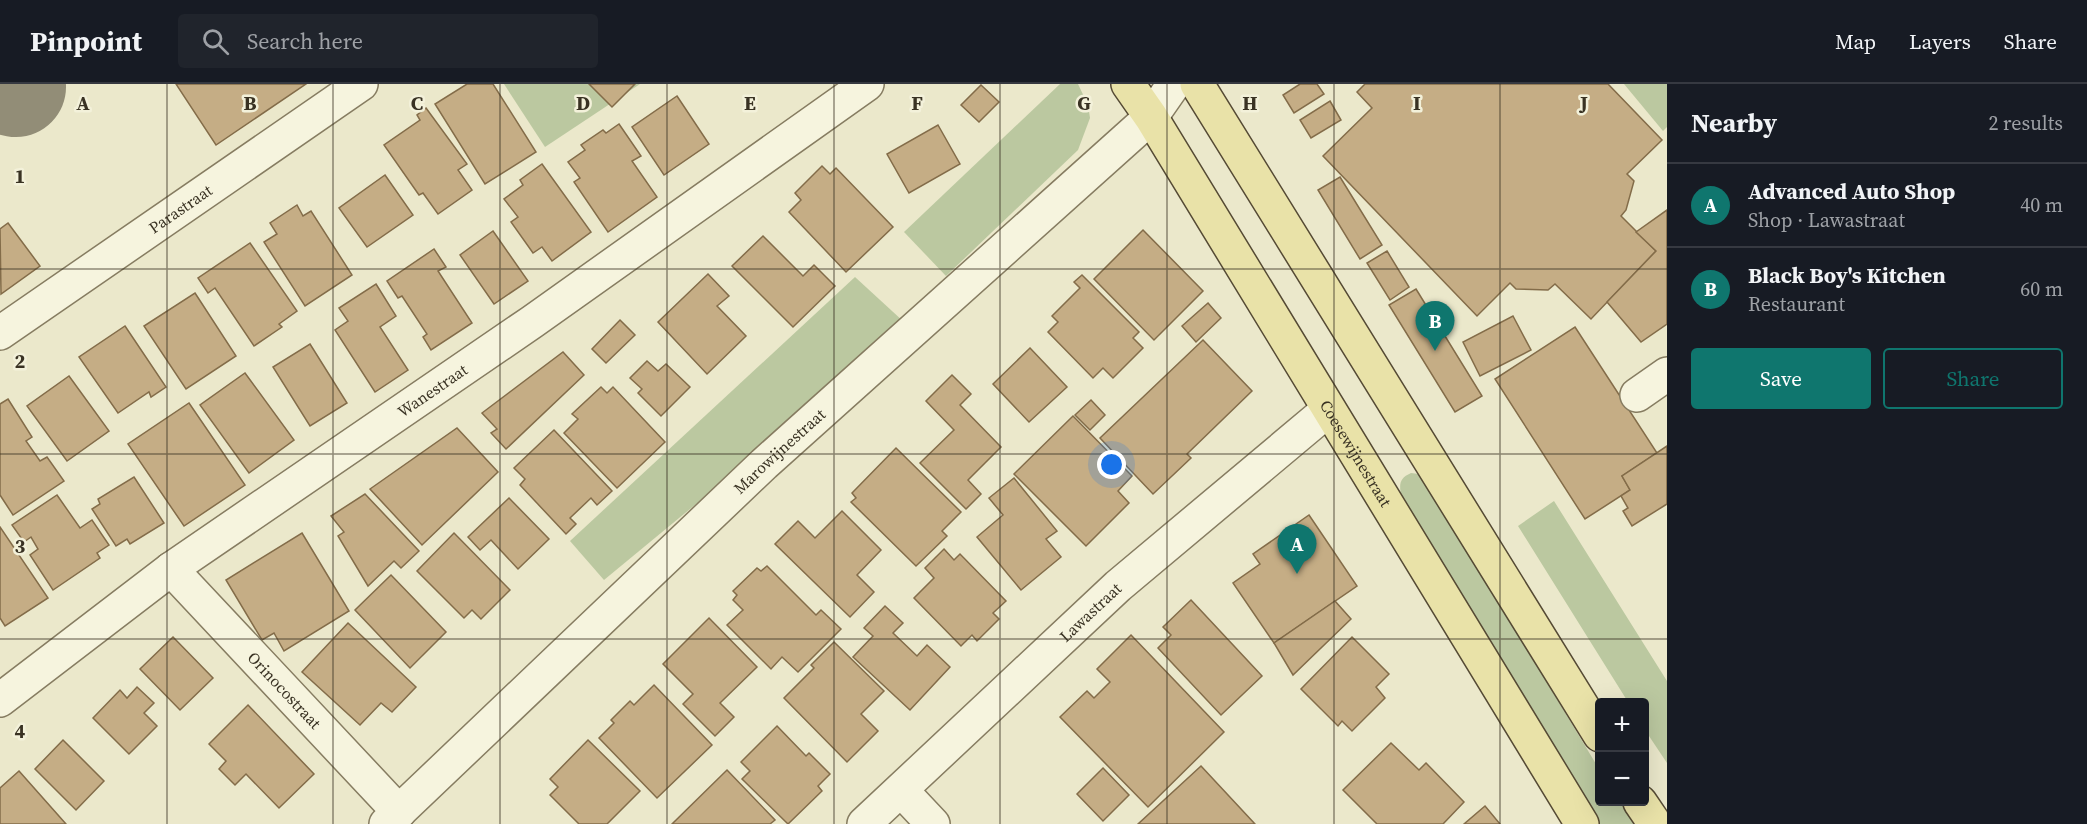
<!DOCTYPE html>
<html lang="en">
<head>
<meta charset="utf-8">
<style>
	body { margin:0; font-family:"Source Serif 4",serif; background:#20242c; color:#f1f3f6 }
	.controls { position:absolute; right:18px; bottom:18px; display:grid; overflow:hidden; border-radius:6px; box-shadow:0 6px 24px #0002 }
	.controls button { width:54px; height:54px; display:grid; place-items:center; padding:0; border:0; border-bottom:2px solid #363941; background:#171b24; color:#f1f3f6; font:30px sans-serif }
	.you { position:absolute; left:1112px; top:381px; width:21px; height:21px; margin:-15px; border:4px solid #fff; border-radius:50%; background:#1a73e8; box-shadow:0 0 0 9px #1a73e833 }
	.badge { display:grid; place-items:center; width:39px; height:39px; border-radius:50%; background:#0f766e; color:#fff; font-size:20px; font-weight:700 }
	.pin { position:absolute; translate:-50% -50px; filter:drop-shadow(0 2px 3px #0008) }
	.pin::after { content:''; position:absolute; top:32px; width:21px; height:18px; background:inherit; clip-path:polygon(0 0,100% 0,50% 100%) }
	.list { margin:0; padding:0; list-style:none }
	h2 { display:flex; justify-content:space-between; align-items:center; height:78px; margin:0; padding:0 24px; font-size:26px }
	h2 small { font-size:20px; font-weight:400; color:#9ea1a6 }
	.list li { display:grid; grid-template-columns:39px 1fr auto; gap:18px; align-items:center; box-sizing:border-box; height:84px; padding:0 24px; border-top:2px solid #363941 }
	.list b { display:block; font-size:22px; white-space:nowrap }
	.list p { margin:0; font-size:20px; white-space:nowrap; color:#9ea1a6 }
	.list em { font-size:20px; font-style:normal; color:#9ea1a6 }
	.actions { display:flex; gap:12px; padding:18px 24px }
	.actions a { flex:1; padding:14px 0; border:2px solid #0f766e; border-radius:6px; text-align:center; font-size:21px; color:#0f766e }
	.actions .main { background:#0f766e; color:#fff }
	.icon { flex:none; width:33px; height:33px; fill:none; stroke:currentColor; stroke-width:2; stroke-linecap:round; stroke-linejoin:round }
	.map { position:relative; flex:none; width:1667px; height:740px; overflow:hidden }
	header { display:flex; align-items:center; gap:36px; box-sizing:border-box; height:84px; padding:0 30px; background:#171b24; border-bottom:2px solid #363941 }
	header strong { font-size:28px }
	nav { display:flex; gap:33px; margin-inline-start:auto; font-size:21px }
	.search { width:420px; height:54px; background:#20242c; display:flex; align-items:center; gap:15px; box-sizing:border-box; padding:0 21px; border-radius:6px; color:#9ea1a6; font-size:22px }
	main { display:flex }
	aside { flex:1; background:#171b24 }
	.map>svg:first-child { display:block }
</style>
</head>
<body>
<header>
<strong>Pinpoint</strong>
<div class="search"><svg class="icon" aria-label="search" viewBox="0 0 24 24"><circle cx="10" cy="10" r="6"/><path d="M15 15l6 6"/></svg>Search here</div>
<nav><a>Map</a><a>Layers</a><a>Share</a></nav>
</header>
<main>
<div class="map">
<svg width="1667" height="740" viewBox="0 0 1667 740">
	<rect width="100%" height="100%" fill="#ebe8cb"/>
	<g fill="#bbc8a0">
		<path d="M504,0H640L545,63Z"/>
		<path d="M1060,0H1078L1088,21L1090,34L1078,66L946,192L904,148Z"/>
		<path d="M1624,0H1667V43L1663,47Z"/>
		<path d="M855,193L904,238L713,406L604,496L570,457Z"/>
		<path d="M1411,389L1419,390L1427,399L1599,685L1600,718H1621L1635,740H1599L1465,527L1401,411C1399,399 1400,394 1411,389Z"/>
		<path d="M1554,417L1667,597V679L1645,646L1644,618H1628L1518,442Z"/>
	</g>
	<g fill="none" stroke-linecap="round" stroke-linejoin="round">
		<path stroke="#928d77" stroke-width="100" d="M0,0L16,3"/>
	</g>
	<g fill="#c5ad85" stroke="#836c49" stroke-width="1.5">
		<path d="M176,0H306L216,61Z"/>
		<path d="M467,0H493L536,68L485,100L435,20Z"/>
		<path d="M589,0H635L612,23Z"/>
		<path d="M1300,0H1317L1324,10L1294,29L1283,11Z"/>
		<path d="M1365,0H1608L1662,56L1627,90L1634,97L1626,126L1621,132L1656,167L1591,235L1555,200L1548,206L1516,205L1510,199L1477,232L1323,72L1372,24L1357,8Z"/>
		<path d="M981,1L999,18L979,38L961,21Z"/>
		<path d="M677,12L709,60L664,91L632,43Z"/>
		<path d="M1330,17L1341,36L1311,54L1300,36Z"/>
		<path d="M426,24L467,80L458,86L472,106L438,130L423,109L419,111L384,61L420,36L417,31Z"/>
		<path d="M619,40L641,72L632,77L657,113L608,148L574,98L580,94L568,78L585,66L581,61L603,46L606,49Z"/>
		<path d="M938,41L960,80L909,109L887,70Z"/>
		<path d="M542,80L591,148L552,177L542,163L533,169L511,138L518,133L504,115L523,101L520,96Z"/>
		<path d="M822,82L830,90L836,84L893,143L846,188L789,128L801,116L795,109Z"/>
		<path d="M385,91L413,131L367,163L339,124Z"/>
		<path d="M1340,93L1382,161L1360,175L1318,106Z"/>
		<path d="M297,121L303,132L311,127L352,191L305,222L264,158L277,150L270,139Z"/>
		<path d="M1667,126V240L1641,258L1607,218L1656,167L1636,148Z"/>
		<path d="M8,139L40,182L1,210L0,145Z"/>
		<path d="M1143,146L1203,207L1154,256L1094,195Z"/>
		<path d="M493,147L528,197L494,220L460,171Z"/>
		<path d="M763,152L803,192L814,181L835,202L793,243L732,182Z"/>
		<path d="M250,159L297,227L279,240L282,243L254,262L215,204L208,209L198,194Z"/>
		<path d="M434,165L446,183L438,187L472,239L431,266L423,253L427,250L402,212L398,214L387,197Z"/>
		<path d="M1387,167L1409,203L1390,216L1367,179Z"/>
		<path d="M708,190L729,212L717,222L746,252L707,290L658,238Z"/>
		<path d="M1082,191L1139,248L1133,254L1143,264L1113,294L1103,284L1093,294L1048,248L1058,238L1052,232L1080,204L1074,198Z"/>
		<path d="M376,200L396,232L380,243L408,286L375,308L335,246L348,237L339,224Z"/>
		<path d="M1416,205L1482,312L1455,328L1389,221Z"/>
		<path d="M195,209L236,272L186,305L144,242Z"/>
		<path d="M1208,219L1221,234L1196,258L1182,242Z"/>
		<path d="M1513,232L1531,266L1480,292L1463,258Z"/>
		<path d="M620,236L635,251L606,279L592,265Z"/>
		<path d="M125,242L166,303L151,313L149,308L118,329L79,273Z"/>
		<path d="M1575,243L1657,369L1622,392L1630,406L1585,435L1495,295Z"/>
		<path d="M1203,256L1252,307L1187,370L1191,374L1153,410L1100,354Z"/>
		<path d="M310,260L347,319L310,342L273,283Z"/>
		<path d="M1030,264L1067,303L1029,338L993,300Z"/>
		<path d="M563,268L584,291L506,365L491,349L497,345L482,329Z"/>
		<path d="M647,277L658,287L666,280L690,303L661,332L638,309L642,305L630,294Z"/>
		<path d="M245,289L294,356L249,389L200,321Z"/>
		<path d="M952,291L971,310L960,321L1001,363L968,396L981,410L966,425L920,379L954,346L926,317Z"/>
		<path d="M69,292L109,347L67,377L27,322Z"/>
		<path d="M601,303L607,309L613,303L665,358L617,404L564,349L578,335L572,330Z"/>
		<path d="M8,315L32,353L26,357L40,377L47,373L64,397L13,431L0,411V320Z"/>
		<path d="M1091,316L1105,331L1090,346L1075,331Z"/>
		<path d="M189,319L245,401L184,442L128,360Z"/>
		<path d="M1073,332L1132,392L1118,407L1129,419L1086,462L1014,390Z"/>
		<path d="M457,344L498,388L422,461L370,405Z"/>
		<path d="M554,346L612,407L597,421L591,414L570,434L576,440L566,450L520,401L525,395L514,384Z"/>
		<path d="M1667,362V420L1632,442L1623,427L1628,424L1621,412L1630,406L1622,392Z"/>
		<path d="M896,364L961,428L942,447L947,452L916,482L851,418L856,414L852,409Z"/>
		<path d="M134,393L164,439L130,460L127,455L116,462L92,425L100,420L98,415Z"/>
		<path d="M1014,394L1057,447L1046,455L1061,473L1021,506L977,453L1003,431L989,414Z"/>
		<path d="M365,410L419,467L401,484L394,477L368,502L338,452L344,448L331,432Z"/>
		<path d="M57,411L80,444L92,436L109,461L97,469L100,474L53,506L30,471L38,465L31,453L24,458L12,441Z"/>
		<path d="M509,414L549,455L518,485L491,456L480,466L468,453Z"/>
		<path d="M842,427L881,466L857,491L874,508L850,533L775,460L798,437L815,454Z"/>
		<path d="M1309,431L1357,502L1274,559L1233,499L1260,480L1253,470Z"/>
		<path d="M0,443L48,514L5,542L0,534Z"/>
		<path d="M302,449L349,527L284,567L274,549L262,556L226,496Z"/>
		<path d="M454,449L510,506L481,535L472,526L464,534L417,487Z"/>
		<path d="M944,465L954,476L960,470L1006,517L993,529L999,535L977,557L972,551L961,562L914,514L934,494L925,484Z"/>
		<path d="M767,482L816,531L821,526L841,545L798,588L782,573L771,585L727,541L743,526L733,516L737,511L733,507L757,484L761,487Z"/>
		<path d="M391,491L446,548L410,584L355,526Z"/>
		<path d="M1191,516L1262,592L1221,631L1158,564L1171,551L1163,543Z"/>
		<path d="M1335,517L1351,535L1293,591L1274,559Z"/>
		<path d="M885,522L903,539L893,549L917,572L927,561L950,583L910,626L853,573L873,552L864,544Z"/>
		<path d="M709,534L757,583L720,619L734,633L715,652L683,620L693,610L663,580Z"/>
		<path d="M348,539L416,603L392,628L381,619L360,641L302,588Z"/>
		<path d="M1131,551L1224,648L1148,723L1060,633L1087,607L1094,614L1110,598L1097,585Z"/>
		<path d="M173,553L213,594L180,626L140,585Z"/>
		<path d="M1352,553L1389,590L1376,603L1385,614L1352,647L1342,637L1338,642L1301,605Z"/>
		<path d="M834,558L884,607L861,630L878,647L847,678L784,614L814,584L811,581Z"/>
		<path d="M654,601L712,661L657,714L599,654L614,639L611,636L630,617L634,621Z"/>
		<path d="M137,603L154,619L144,629L157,642L129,670L93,634L120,606L127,614Z"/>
		<path d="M248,621L314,690L279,724L246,690L235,701L219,685L226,677L209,660Z"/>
		<path d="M777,642L806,672L809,669L830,690L818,702L822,707L788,740L742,695L750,687L741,678Z"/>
		<path d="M63,656L104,697L76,726L35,685Z"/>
		<path d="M588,656L640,707L607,740H579L550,711L558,703L550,695Z"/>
		<path d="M1391,659L1419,686L1426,679L1464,718L1443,740H1377L1343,706Z"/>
		<path d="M1201,682L1255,740H1138Z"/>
		<path d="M1103,684L1129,711L1103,737L1077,710Z"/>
		<path d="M727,686L775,736L770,740H672Z"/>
		<path d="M19,687L66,740H0V704Z"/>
		<path d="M1485,722L1500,740H1464Z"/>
	</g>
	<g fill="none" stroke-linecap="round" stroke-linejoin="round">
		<defs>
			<g id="minor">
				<path id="s1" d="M0,249L361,0"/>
				<path d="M1637,311L1667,290"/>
				<path id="s2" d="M171,485L399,728"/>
				<path id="s3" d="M0,616L171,485L532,238L867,0"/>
				<path d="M901,706L933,740"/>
				<path id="s4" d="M386,740L764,380L1151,33L1174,0"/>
				<path id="s5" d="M864,740L1118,502L1328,326"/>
			</g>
			<g id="major">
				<path id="s6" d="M1128,0L1151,33L1582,740"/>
				<path d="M1197,0L1600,651"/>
				<path d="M1640,718L1655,740"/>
			</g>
		</defs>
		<use href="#minor" stroke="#867c61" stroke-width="36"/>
		<use href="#major" stroke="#554a34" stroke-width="36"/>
		<use href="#minor" stroke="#f6f4de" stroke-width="33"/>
		<use href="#major" stroke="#e9e2a8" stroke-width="33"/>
	</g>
	<path fill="none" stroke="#393223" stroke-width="1.5" stroke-opacity="0.55" d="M167,0V740M333,0V740M500,0V740M667,0V740M834,0V740M1000,0V740M1167,0V740M1334,0V740M1500,0V740M0,185H1667M0,370H1667M0,555H1667"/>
	<g text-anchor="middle" stroke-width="5" stroke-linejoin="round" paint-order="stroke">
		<g font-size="16" fill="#393223" stroke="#f3f1da">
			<text dy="6" stroke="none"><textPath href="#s1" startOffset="219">Parastraat</textPath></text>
			<text dy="6" stroke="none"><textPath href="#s3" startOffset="532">Wanestraat</textPath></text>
			<text dy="6" stroke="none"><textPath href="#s4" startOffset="542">Marowijnestraat</textPath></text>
			<text dy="6" stroke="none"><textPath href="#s6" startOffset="434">Coesewijnestraat</textPath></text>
			<text dy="6" stroke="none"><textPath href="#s5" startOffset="310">Lawastraat</textPath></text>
			<text dy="6" stroke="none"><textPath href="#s2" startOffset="166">Orinocostraat</textPath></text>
		</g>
	</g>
	<g font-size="20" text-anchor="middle" font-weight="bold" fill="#393223" stroke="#f3f1da" stroke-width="5" stroke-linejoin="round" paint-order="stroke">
		<text x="83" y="26">A</text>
		<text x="250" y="26">B</text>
		<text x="417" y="26">C</text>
		<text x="583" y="26">D</text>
		<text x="750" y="26">E</text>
		<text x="917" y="26">F</text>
		<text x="1084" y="26">G</text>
		<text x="1250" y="26">H</text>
		<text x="1417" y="26">I</text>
		<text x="1584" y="26">J</text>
		<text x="20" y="99">1</text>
		<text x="20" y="284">2</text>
		<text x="20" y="469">3</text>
		<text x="20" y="654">4</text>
	</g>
</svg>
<div class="controls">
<button>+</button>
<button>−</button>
</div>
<div class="you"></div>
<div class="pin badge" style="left:1297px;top:490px">A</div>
<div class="pin badge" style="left:1435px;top:267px">B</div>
</div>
<aside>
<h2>Nearby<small>2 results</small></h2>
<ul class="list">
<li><span class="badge">A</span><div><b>Advanced Auto Shop</b><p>Shop · Lawastraat</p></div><em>40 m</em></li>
<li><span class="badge">B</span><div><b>Black Boy's Kitchen</b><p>Restaurant</p></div><em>60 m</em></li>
</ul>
<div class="actions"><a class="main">Save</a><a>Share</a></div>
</aside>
</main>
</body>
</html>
